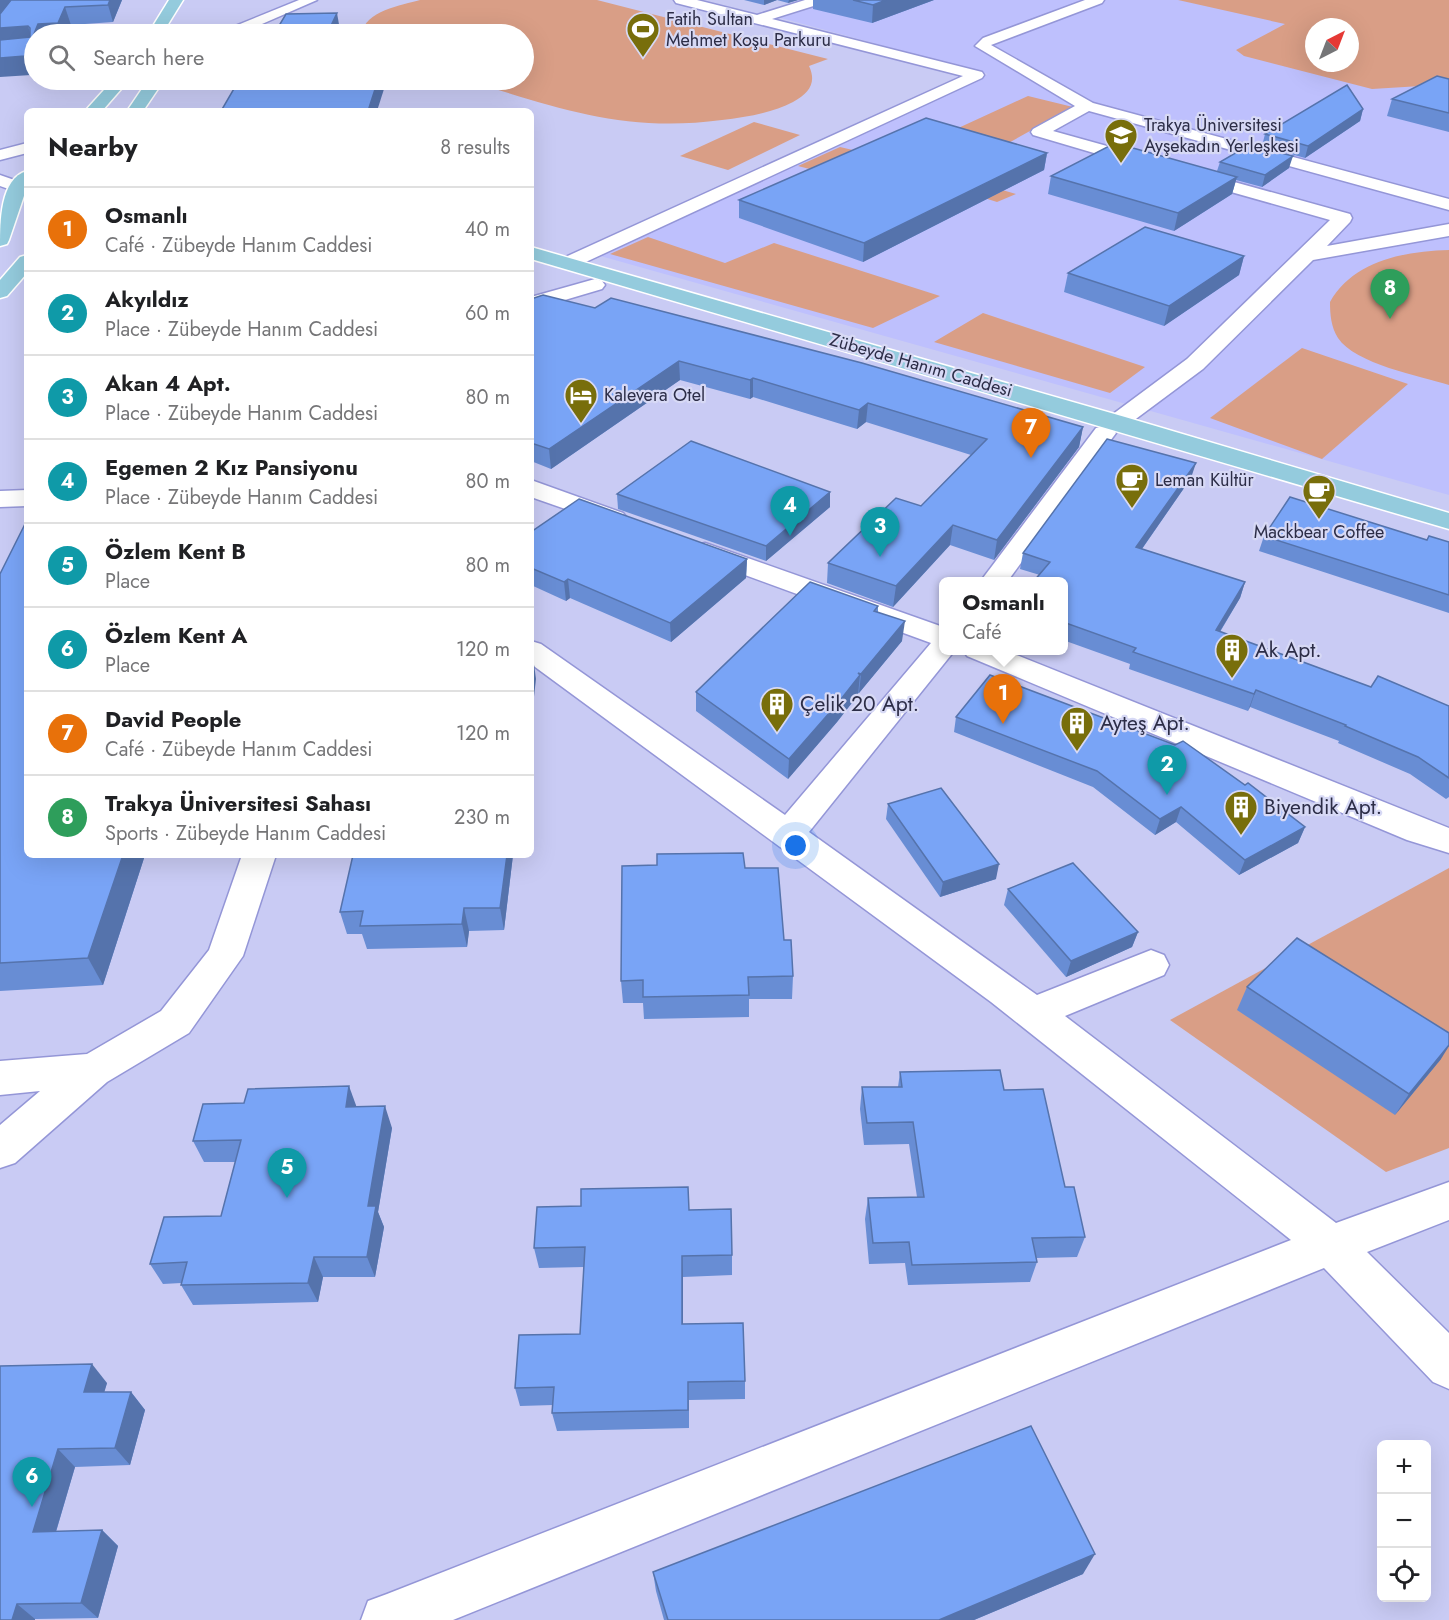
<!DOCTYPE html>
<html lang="en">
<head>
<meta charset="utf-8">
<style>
	body { margin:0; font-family:Jost,sans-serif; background:#f2f2f2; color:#202124 }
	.controls { position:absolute; right:18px; bottom:18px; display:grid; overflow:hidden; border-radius:9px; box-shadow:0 6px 24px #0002 }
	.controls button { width:54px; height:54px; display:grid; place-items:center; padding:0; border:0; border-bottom:2px solid #e0e0e0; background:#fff; color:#202124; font:30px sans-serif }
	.compass { position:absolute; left:1305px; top:18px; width:54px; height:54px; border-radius:50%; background:#fff; box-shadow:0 6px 24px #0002; rotate:42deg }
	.you { position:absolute; left:796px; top:846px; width:21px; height:21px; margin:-15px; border:4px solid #fff; border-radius:50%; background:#1a73e8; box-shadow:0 0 0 9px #1a73e833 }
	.badge { display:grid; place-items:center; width:39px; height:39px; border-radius:50%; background:#786e0b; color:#fff; font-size:20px; font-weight:700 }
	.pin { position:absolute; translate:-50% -50px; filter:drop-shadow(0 2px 3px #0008) }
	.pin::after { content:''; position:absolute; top:32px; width:21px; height:18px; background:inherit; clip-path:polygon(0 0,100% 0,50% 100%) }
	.popup { position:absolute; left:939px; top:577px; width:129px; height:78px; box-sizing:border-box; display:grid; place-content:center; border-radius:9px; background:#fff; filter:drop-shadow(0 2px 4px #0005); font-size:20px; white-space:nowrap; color:#757577 }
	.popup b { font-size:22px; color:#202124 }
	.popup::after { content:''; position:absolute; left:50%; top:100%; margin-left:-12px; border:12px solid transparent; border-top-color:#fff }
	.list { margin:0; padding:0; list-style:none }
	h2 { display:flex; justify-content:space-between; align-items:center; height:78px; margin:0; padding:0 24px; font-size:26px }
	h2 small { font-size:20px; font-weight:400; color:#757577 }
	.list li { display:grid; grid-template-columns:39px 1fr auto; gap:18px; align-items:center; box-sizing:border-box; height:84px; padding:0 24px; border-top:2px solid #e0e0e0 }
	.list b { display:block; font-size:22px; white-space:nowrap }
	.list p { margin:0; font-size:20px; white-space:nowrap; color:#757577 }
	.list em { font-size:20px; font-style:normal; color:#757577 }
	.icon { flex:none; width:33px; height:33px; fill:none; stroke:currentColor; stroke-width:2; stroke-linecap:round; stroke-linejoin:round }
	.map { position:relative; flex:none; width:1449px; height:1620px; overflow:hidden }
	.search { position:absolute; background:#fff; box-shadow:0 6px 24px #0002; left:24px; top:24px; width:510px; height:66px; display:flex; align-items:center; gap:15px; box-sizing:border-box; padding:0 21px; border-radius:33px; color:#757577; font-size:22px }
	.panel { position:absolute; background:#fff; box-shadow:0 6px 24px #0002; left:24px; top:108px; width:510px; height:750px; border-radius:9px }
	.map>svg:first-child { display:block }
</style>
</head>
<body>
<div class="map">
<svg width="1449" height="1620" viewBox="0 0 1449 1620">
	<rect width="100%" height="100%" fill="#c9cbf4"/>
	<path fill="#bec0fd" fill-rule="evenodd" d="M836,0H1449V495L597,255L988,74L781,18ZM1314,27H1350V63H1314Z"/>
	<g fill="#d99e86" fill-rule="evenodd">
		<path d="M420,0H597L828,59L809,66C817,83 809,93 793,102C772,113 746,117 722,120C624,133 558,108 466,80H524V34H362C364,11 402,5 420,0Z"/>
		<path d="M1178,0H1449V88L1437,85L1372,89L1244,56L1236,50L1285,24ZM1314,27H1350V63H1314Z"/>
		<path d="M1028,96L1073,107L951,175L1016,194L997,202L921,178L825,173L798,166L840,147L891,159Z"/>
		<path d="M754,122L800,135L728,170L680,156Z"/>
		<path d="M648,237L725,263L774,243L940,296L873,328L610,254Z"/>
		<path d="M1449,250V385C1420,376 1355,364 1338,338C1331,327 1330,314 1330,302C1353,261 1404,251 1449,250Z"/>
		<path d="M983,313L1145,367L1110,393L934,342Z"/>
		<path d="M1302,348L1408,384L1322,459L1210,418Z"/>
		<path d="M1449,868V1148L1386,1172L1170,1020Z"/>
	</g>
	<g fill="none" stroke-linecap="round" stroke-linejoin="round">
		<defs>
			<g id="minor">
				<path d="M299,0H317L239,34H221L223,31Z"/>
				<path d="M674,0H697L757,15L805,0H825L823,3L772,19L982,72L984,75L982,78L575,267H561L558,263L561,259L963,76L676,3Z"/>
				<path d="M1085,0H1104L1102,3L991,45L1093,103L1449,199V210L1089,111L1053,131L1150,158L1153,162L1150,166H1138L1033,135L1031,132L1033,129L1075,106L975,46L983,38Z"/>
				<path d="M27,143V153L0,160V150Z"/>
				<path d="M1191,170L1350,214L1352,218L1350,222L1327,246L1449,224V236L1313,260L1203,369L1125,427L1117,429L1109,427L1105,422L1109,417L1187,359L1330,220L1185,179L1182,175L1185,171Z"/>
				<path d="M0,175L23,183L26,187L23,191L17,192L0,186Z"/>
				<path d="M595,279L602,281L605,285L602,289L531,310V297Z"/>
				<path d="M1104,426L1112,428L1116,433L1007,582H980L1096,428Z"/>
				<path d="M531,480L623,513L627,518L623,523L614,526L531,497Z"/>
				<path d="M27,490V506L0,507V491Z"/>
				<path d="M705,543L943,627V650H955L809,832L1037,995L1151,950L1164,955L1169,965L1164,975L1065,1016L1336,1223L1449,1182V1220L1367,1252L1449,1333V1389L1433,1382L1324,1268L453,1620H361L368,1601L387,1594L1291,1240L991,1002L531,664V641L541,644L785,815L931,643L696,557L692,551L696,545Z"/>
				<path d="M963,650H1004L1449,828V853L1407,840L967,656Z"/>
				<path d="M242,855H276L243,956L189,1033L107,1082L15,1163L0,1168V1125L40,1091L0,1095V1061L87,1054L161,1011L209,950Z"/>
			</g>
			<g id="major">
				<path d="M169,0H183L162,34H148Z"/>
				<path d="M113,80H129L102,111H85Z"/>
				<path d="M148,80H164L143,111H127Z"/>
				<path d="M27,171V187L9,240L7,244L0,246C0,223 0,178 27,171Z"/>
				<path d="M531,247L1125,417L1449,513V529L531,259Z"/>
				<path d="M27,255V273L7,296L0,298V280L20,257Z"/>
			</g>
		</defs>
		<use href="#minor" stroke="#9496d7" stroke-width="3"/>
		<use href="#major" stroke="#fff" stroke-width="3"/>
		<use href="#minor" fill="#fff" fill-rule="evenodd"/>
		<use href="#major" fill="#94cbdd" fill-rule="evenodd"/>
	</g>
	<g fill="#688dd4">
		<path d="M0,0H122L113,22L71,25L66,34H34V67L31,75Z"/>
		<path d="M744,0H798L788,3L777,0L764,5Z"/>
		<path d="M813,0H934L872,23L813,9Z"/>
		<path d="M1449,79V132L1387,116L1392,99Z"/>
		<path d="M1363,109L1360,121L1305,158L1262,146L1265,134Z"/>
		<path d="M1047,153L1044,170L863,262L739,218V200Z"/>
		<path d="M1220,162L1289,168L1262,187L1236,180L1232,194L1174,231L1048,194L1051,176L1217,171Z"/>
		<path d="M1244,256L1239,275L1164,326L1064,292L1068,273Z"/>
		<path d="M531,299L595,308L1083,427L1079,447L994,560L950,545L893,607L827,583L828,563L921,506L971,455L866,422L857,429L753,397L750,399L680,380L551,469L531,461Z"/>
		<path d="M1191,478L1142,549L1245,582L1240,598L1220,632L1371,687L1449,706V797L1446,799L1410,774L1338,743L1339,741L1250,707L1248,711L1129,669L1130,664L1063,640V582L1020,569L1023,553Z"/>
		<path d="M830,492V507L766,561L618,509L617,494Z"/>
		<path d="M531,532L747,559L746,578L671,642L570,598L566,601L531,585Z"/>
		<path d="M1264,536L1427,540L1449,542V613L1259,551Z"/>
		<path d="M0,574L27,855H145L103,985L0,991Z"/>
		<path d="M878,606V612L902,641L859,693H858V695L837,722L788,779L696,711V692Z"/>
		<path d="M956,717L1305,827L1298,843L1239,875L1176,822L1155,835L1093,787L954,732Z"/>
		<path d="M888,804L996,879L940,897L886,819Z"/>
		<path d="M513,855L504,930L469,931L467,947L367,949L362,934H347L340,912Z"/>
		<path d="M745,868L784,940L793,976L792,999H749V1017L644,1019L643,1003H623L621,981Z"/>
		<path d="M1008,889L1138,932L1132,947L1066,977L1004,905Z"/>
		<path d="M1247,987L1441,1059L1395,1115L1237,1010Z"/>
		<path d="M900,1072L1004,1090L1065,1187L1085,1237L1077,1257L1036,1258L1037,1262L1030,1282L908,1285L905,1263L869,1264L865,1219L868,1198L917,1197L909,1144L864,1145L860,1109L862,1087H898Z"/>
		<path d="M356,1107L392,1128L378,1212L384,1227L375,1277H323L318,1302L193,1305L181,1285V1283L163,1284L150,1264L221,1216L235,1162H204L193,1141Z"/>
		<path d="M689,1210L732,1255V1275L683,1277V1324L745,1381V1399L689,1400V1428L557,1431L552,1413L553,1405L520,1406L515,1388L580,1334L584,1267L539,1268L534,1248Z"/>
		<path d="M0,1366L107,1383L104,1392H131L145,1410L130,1465L75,1467L56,1532L102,1530L118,1546L98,1618L35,1619V1620H0Z"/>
		<path d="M653,1572L1083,1574L974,1620H664L656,1591Z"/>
	</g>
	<g fill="#5573ac">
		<path d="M0,0H11L0,14Z"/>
		<path d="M110,0H122L113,22L108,5Z"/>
		<path d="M764,0H777L764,5Z"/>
		<path d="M789,0H798L788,3Z"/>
		<path d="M886,0H934L872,23L873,5Z"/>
		<path d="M65,7L71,25L66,34H34V67L31,75L0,77V28L28,26L32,39L38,24Z"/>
		<path d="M337,13L340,30L338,34H327Z"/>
		<path d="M378,80H382L384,89L377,111H368Z"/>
		<path d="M1363,109L1360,121L1305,158L1308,146Z"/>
		<path d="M1047,153L1044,170L863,262L864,243Z"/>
		<path d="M1293,156L1289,168L1262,187L1265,175Z"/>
		<path d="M1237,177L1232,194L1174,231L1178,213Z"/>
		<path d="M1244,256L1239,275L1164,326L1169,306Z"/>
		<path d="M679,361L680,380L551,469L549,449Z"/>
		<path d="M753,378V397L750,399V380Z"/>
		<path d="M868,403L866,422L857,429L859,410Z"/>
		<path d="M1083,427L1079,447L994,560L997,540Z"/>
		<path d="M1196,463L1191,478L1132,563L1136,547Z"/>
		<path d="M830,492V507L766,561V546Z"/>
		<path d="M953,525L950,545L893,607L896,586Z"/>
		<path d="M747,559L746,578L671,642L670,623Z"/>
		<path d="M568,579L570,598L566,601L564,582Z"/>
		<path d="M1245,582L1240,598L1211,646L1216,630Z"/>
		<path d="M905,621L902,641L859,693L861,674Z"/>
		<path d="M533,657L536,679L531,723V673Z"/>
		<path d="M860,675L858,695L837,722L788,779L789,759Z"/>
		<path d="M1256,690L1250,707L1248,711L1254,694Z"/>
		<path d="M1181,807L1176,822L1155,835L1160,819Z"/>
		<path d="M1305,827L1298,843L1239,875L1245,860Z"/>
		<path d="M123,855H145L103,985L88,958Z"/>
		<path d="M507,855H513L504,930L500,908Z"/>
		<path d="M999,864L996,879L940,897L943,882Z"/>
		<path d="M464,908L469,931L467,947L462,924Z"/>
		<path d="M1138,932L1132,947L1066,977L1071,961Z"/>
		<path d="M1449,1045V1046L1441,1059L1395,1115L1409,1094Z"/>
		<path d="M349,1086L357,1108L346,1107Z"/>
		<path d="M385,1106L392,1128L378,1212L384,1227L375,1277L367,1257L368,1206Z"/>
		<path d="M682,1256L683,1277V1343L682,1324Z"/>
		<path d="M314,1257L323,1277L318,1302L308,1283Z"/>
		<path d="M92,1364L107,1383L99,1410L84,1392Z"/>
		<path d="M131,1392L145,1410L130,1465L115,1448Z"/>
		<path d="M58,1449L75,1467L51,1548L33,1532Z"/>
		<path d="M102,1530L118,1546L98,1618L81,1603Z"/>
		<path d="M1095,1554L1083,1574L974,1620H939Z"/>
		<path d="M17,1604L35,1619V1620H12Z"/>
	</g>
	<g fill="#79a4f6" stroke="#5573ac" stroke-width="1.5">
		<path d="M11,0H110L108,5L65,7L58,23L38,24L25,56L0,58V40L30,37V28L28,26L0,28V14Z"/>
		<path d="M853,0H886L873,5Z"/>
		<path d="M337,13L327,34H274L286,14Z"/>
		<path d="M1437,76L1449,79V113L1392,99Z"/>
		<path d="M239,80H378L368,111H221Z"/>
		<path d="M1347,85L1363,109L1308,146L1265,134Z"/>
		<path d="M926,118L1047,153L864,243L739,200Z"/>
		<path d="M1115,143L1237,177L1178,213L1051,176Z"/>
		<path d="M1249,145L1293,156L1265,175L1220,162Z"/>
		<path d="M1145,227L1244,256L1169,306L1068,273Z"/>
		<path d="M543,295L595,308L611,298L862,363L1083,427L997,540L953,525L896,586L828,563L896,498L921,506L987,439L868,403L859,410L753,378L750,380L679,361L549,449L531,443V299Z"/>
		<path d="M1107,439L1196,463L1136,547L1245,582L1216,630L1371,687L1378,676L1449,706V778L1418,757L1345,726L1346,725L1256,690L1254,694L1133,652L1136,648L1063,622V582H1033L1050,562L1023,553Z"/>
		<path d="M691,441L830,492L766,546L617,494Z"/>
		<path d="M1290,497L1427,540L1429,536L1449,542V595L1264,536Z"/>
		<path d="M579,499L747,559L670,623L568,579L564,582L531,568V532Z"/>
		<path d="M27,520V855H123L88,958L0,963V574Z"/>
		<path d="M810,582L878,606L874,611L905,621L861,674L858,673L860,675L838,703L789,759L696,692Z"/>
		<path d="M531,657H533L531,673Z"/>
		<path d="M990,675L1175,745L1183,741L1245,785L1248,783L1305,827L1245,860L1181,807L1160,819L1097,771L956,717Z"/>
		<path d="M941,788L999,864L943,882L888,804Z"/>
		<path d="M743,853L745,868H778L784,940H791L793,976L748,977L749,995L643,997V980L621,981L622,866L657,865V854Z"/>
		<path d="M353,855H507L500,908H464L462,924L360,926L363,911L340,912Z"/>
		<path d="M1073,863L1138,932L1071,961L1008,889Z"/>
		<path d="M1297,938L1449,1033V1045L1409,1094L1247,987Z"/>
		<path d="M1000,1070L1004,1090L1043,1089L1065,1187H1074L1085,1237L1032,1238L1037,1262L912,1265L909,1242L873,1243L868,1198L924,1197L913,1122L867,1123L862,1087H902L900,1072Z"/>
		<path d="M349,1086L346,1107L385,1106L368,1206H376L367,1257H314L308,1283L181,1285L187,1262L150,1264L164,1217L221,1216L241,1140L193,1141L203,1104L244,1103L248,1089Z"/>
		<path d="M688,1187L689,1210L731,1209L732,1255L682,1256V1324L743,1323L745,1381L688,1382V1410L552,1413L554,1387L515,1388L519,1335L580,1334L585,1247L534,1248L537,1207L581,1206V1189Z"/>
		<path d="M92,1364L84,1392H131L115,1448L58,1449L33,1532L102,1530L81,1603L17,1604L12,1620H0V1366Z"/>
		<path d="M1031,1426L1095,1554L939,1620H668L653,1572Z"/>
	</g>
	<defs>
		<symbol id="stadium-pin" viewBox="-11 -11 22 30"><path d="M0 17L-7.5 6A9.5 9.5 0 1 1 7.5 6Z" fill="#786e0b" stroke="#d7d9f5"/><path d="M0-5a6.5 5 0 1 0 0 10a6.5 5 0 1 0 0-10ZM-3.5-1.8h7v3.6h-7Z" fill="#fff"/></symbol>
		<symbol id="university-pin" viewBox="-11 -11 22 30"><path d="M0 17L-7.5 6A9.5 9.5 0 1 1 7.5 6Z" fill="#786e0b" stroke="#d7d9f5"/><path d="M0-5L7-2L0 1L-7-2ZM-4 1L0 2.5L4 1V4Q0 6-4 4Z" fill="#fff"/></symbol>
		<symbol id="hotel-pin" viewBox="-11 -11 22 30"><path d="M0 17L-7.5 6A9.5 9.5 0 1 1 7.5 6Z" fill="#786e0b" stroke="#d7d9f5"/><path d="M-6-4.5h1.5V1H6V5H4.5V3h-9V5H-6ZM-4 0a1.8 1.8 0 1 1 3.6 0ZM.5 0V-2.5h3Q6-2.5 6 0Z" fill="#fff"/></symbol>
		<symbol id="cafe-pin" viewBox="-11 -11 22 30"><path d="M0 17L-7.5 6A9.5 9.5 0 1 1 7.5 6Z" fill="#786e0b" stroke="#d7d9f5"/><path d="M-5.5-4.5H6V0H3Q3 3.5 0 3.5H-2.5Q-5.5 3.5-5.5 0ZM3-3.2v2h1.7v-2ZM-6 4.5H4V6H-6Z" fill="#fff"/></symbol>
		<symbol id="building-pin" viewBox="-11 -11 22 30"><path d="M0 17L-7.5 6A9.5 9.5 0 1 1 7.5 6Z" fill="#786e0b" stroke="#d7d9f5"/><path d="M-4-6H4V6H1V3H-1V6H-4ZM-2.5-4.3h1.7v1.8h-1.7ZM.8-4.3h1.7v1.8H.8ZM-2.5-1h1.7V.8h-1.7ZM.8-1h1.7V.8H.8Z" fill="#fff"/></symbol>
	</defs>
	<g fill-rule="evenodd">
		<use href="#stadium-pin" x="624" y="10" width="38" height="52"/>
		<use href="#university-pin" x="1102" y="116" width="38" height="52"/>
		<use href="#hotel-pin" x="562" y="376" width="38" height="52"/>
		<use href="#cafe-pin" x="1113" y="461" width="38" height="52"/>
		<use href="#cafe-pin" x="1300" y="472" width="38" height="52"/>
		<use href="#building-pin" x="1213" y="631" width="38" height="52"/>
		<use href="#building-pin" x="758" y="685" width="38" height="52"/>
		<use href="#building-pin" x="1058" y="704" width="38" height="52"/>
		<use href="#building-pin" x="1222" y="788" width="38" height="52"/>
	</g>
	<g text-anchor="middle" stroke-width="4.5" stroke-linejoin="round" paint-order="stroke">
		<g font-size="18" fill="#2c2d47" stroke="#d7d9f5" text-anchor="start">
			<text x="666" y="25">Fatih Sultan<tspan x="666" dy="21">Mehmet Koşu Parkuru</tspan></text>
			<text x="1144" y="131">Trakya Üniversitesi<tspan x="1144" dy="21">Ayşekadın Yerleşkesi</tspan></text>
			<text x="604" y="401">Kalevera Otel</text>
			<text x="1155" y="486">Leman Kültür</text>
			<text x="1319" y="538" text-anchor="middle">Mackbear Coffee</text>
		</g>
		<g font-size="18" fill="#2c2d47" stroke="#d7d9f5">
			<text transform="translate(921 365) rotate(16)" y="6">Zübeyde Hanım Caddesi</text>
		</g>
		<g font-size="21" fill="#2c2d47" stroke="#d7d9f5" text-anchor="start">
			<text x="1255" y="657">Ak Apt.</text>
			<text x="800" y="711">Çelik 20 Apt.</text>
			<text x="1100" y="730">Ayteş Apt.</text>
			<text x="1264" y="814">Biyendik Apt.</text>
		</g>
	</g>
</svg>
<div class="controls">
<button>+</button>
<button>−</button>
<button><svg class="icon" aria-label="locate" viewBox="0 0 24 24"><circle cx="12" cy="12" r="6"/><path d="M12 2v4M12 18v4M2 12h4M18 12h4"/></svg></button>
</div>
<svg class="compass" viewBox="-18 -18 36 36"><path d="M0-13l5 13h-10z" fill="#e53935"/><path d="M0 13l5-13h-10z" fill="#757577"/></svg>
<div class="you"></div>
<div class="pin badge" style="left:1003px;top:724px;background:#e8710a">1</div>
<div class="popup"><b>Osmanlı</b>Café</div>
<div class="pin badge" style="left:1167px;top:795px;background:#0f9aa8">2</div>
<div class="pin badge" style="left:880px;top:557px;background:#0f9aa8">3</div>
<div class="pin badge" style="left:790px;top:536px;background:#0f9aa8">4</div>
<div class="pin badge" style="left:287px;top:1198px;background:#0f9aa8">5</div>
<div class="pin badge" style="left:32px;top:1507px;background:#0f9aa8">6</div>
<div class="pin badge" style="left:1031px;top:458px;background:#e8710a">7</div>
<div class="pin badge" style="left:1390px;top:319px;background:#2e9e5b">8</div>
<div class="search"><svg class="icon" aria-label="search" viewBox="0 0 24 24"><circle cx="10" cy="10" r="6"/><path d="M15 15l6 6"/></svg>Search here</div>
<section class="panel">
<h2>Nearby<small>8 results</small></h2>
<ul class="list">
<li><span class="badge" style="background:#e8710a">1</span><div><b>Osmanlı</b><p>Café · Zübeyde Hanım Caddesi</p></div><em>40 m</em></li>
<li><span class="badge" style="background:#0f9aa8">2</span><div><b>Akyıldız</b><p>Place · Zübeyde Hanım Caddesi</p></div><em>60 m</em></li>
<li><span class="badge" style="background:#0f9aa8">3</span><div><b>Akan 4 Apt.</b><p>Place · Zübeyde Hanım Caddesi</p></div><em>80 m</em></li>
<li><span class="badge" style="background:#0f9aa8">4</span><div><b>Egemen 2 Kız Pansiyonu</b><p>Place · Zübeyde Hanım Caddesi</p></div><em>80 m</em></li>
<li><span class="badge" style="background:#0f9aa8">5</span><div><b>Özlem Kent B</b><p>Place</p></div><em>80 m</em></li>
<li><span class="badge" style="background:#0f9aa8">6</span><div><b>Özlem Kent A</b><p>Place</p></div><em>120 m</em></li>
<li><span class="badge" style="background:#e8710a">7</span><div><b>David People</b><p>Café · Zübeyde Hanım Caddesi</p></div><em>120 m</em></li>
<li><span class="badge" style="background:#2e9e5b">8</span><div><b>Trakya Üniversitesi Sahası</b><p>Sports · Zübeyde Hanım Caddesi</p></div><em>230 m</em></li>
</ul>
</section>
</div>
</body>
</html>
